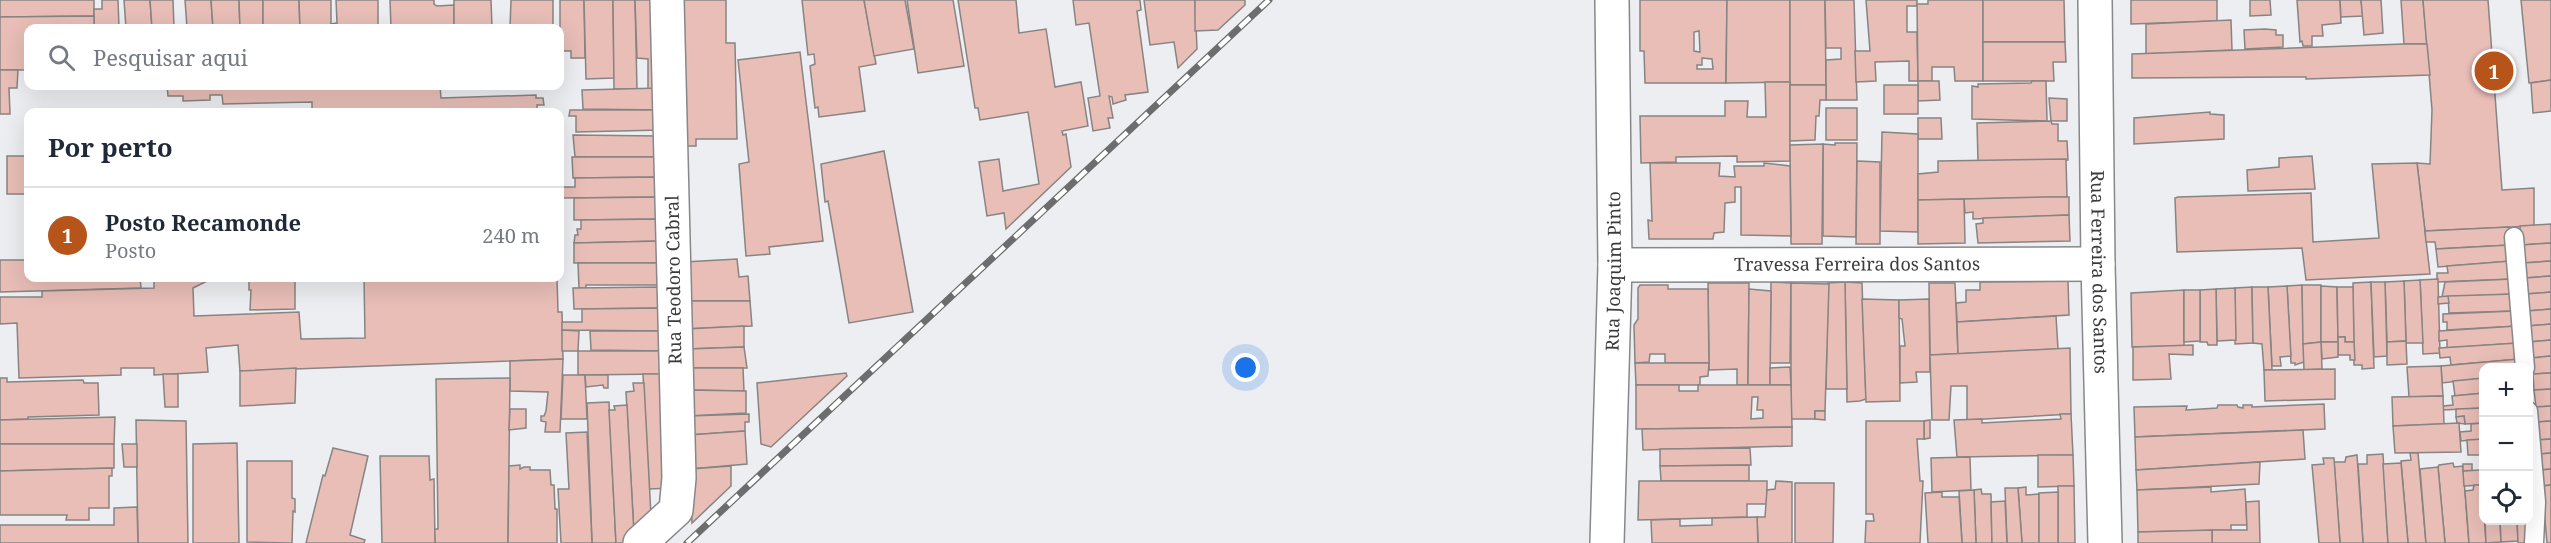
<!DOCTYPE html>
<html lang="pt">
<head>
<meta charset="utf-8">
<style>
	body { margin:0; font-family:"Noto Serif",serif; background:#f6f6f7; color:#1f2937 }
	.controls { position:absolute; right:18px; bottom:18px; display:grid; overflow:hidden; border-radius:12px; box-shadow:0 6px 24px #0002 }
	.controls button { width:54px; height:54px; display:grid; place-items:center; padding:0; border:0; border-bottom:2px solid #e0e1e3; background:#fff; color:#1f2937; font:30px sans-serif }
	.you { position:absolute; left:1246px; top:368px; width:21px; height:21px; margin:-15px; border:4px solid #fff; border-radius:50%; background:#1a73e8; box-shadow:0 0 0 9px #1a73e833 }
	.badge { display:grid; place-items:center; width:39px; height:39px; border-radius:50%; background:#b6541a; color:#fff; font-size:20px; font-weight:700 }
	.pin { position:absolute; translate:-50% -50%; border:3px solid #fff; box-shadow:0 2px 6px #0006 }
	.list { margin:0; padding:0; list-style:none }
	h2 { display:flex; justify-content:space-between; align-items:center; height:78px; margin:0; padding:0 24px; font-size:26px }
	h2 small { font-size:20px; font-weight:400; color:#747a83 }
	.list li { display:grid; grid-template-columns:39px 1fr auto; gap:18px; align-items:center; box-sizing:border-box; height:96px; padding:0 24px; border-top:2px solid #e0e1e3 }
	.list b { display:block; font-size:22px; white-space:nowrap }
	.list p { margin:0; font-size:20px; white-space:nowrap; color:#747a83 }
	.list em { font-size:20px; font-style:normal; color:#747a83 }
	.icon { flex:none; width:33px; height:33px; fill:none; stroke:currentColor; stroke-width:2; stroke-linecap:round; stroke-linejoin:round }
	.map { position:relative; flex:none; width:2551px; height:543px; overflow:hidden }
	.search { position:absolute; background:#fff; box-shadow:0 6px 24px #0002; left:24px; top:24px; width:540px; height:66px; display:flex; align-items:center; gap:15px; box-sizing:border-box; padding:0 21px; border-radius:12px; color:#747a83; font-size:22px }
	.panel { position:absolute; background:#fff; box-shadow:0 6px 24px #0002; left:24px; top:108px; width:540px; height:174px; border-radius:12px }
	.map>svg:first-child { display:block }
</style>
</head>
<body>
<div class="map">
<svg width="2551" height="543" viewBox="0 0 2551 543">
	<rect width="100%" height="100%" fill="#edeef1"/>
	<g fill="#e8beb7" stroke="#878483" stroke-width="1.5" fill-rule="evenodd">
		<path d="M0,0H94V16L0,17Z"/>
		<path d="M102,0H118L119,28H94V9H102Z"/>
		<path d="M124,0H150L152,28H126Z"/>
		<path d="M150,0H173L174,28H152Z"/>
		<path d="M185,0H211L213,28H181H187Z"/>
		<path d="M211,0H239L240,28H213Z"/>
		<path d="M239,0H263V28H240Z"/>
		<path d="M263,0H299L300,28H263Z"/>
		<path d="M299,0H331V28H300Z"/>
		<path d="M336,0H378V28H331V24L337,23Z"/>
		<path d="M390,0H434V4L437,6L454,5V28H391Z"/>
		<path d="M454,0H491L492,28H454Z"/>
		<path d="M511,0H553V28H510Z"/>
		<path d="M560,0H584L585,58H571V51H563L560,41Z"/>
		<path d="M584,0H613L614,78L586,79Z"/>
		<path d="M613,0H635L637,89H614Z"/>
		<path d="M635,0H659L660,88L648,89V59L637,58Z"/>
		<path d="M675,0H726V43H735L737,139H696V146H676Z"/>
		<path d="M802,0H864L876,64L859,67L865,111L819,117L818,107L815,108L810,66L815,64L814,54L808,55Z"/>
		<path d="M864,0H905L914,49L874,56Z"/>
		<path d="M907,0H953L964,66L918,73Z"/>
		<path d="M958,0H1016L1019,33L1046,29L1055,87L1081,82L1088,126L1062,131L1063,135L1066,134L1071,167L1006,229L1004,213L987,216L979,162L999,159L1003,191L1039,184L1028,112L980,120L978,108H975Z"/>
		<path d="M1073,0H1140L1141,10L1137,11L1148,92L1125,95L1126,100L1113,104L1112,97L1109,96L1113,118H1108L1110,128L1093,131L1088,98L1100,96L1089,23L1076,25Z"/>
		<path d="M1144,0H1195L1197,49L1178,68L1174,42L1150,45Z"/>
		<path d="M1195,0H1245V5L1218,30L1195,31Z"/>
		<path d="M1640,0H1727L1726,83H1645L1644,51H1640ZM1699,31L1700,52L1694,51V32ZM1702,58L1712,59L1713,69H1697V65H1702Z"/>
		<path d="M1727,0H1790V82L1726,83Z"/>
		<path d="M1790,0H1825L1826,85H1790Z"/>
		<path d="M1825,0H1854L1857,100H1826V60L1841,59V48H1826Z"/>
		<path d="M1866,0H1917V6H1907V32H1917L1918,81H1909V61L1875,62L1876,81L1856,82L1855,51H1870Z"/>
		<path d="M1928,0H1983V81H1955L1954,67H1932V81H1918L1917,4H1928Z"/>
		<path d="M1983,0H2064L2065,42H1983Z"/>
		<path d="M2131,0H2217V21L2131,24Z"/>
		<path d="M2250,0H2270L2271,15L2250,16Z"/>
		<path d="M2297,0H2340L2341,23L2322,25L2323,36H2312V46H2303L2302,41L2300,42Z"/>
		<path d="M2340,0H2361L2363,16L2341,17Z"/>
		<path d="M2361,0H2381L2383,33L2364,35Z"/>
		<path d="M2401,0H2423L2427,44H2404Z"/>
		<path d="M2423,0H2488L2502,190L2534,188V226L2425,231L2417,163L2430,164L2432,110Z"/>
		<path d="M2521,0H2551V80L2529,83Z"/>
		<path d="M94,16V28H28V70H0V17Z"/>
		<path d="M2231,20L2232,50L2146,54V24Z"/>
		<path d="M2265,29L2276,30V35H2283V47L2245,49L2244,30Z"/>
		<path d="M1983,42H2065L2066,62H2053L2054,81H1983Z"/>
		<path d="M2404,44H2427L2430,75L2306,79V77L2132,78V54Z"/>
		<path d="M800,52L823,241L769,247L770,254L746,256L739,164L749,162L738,60Z"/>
		<path d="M0,70H18L17,88H9L10,114H0Z"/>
		<path d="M2551,80V111L2533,113L2531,83Z"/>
		<path d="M1918,81H1939L1940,100L1918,101Z"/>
		<path d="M2032,81H2046L2047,121L1972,119V86L1978,87V84L2031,83Z"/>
		<path d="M1765,82H1790V161L1737,162V156L1676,157V162L1641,163L1640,116H1725V101H1748L1747,117H1766Z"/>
		<path d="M1790,85H1826V100H1820L1819,116H1816L1815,140L1790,141Z"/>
		<rect x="1884" y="85" width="34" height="29"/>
		<path d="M167,86H440L441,98L536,95V98H543L544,105H537V112H312V102L223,104L222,95H210V100L183,101V96H168Z"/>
		<path d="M660,88L661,110L583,109L582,90Z"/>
		<path d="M2049,98L2067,99V121H2051Z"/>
		<rect x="1826" y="108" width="31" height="32"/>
		<path d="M570,110H661V130L576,132V116H569Z"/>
		<path d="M2210,112V114L2224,115V139L2134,144V118Z"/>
		<path d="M1918,118H1941L1942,139H1918Z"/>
		<path d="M2051,121L2052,124H2058V141H2067L2068,160L1978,161L1977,123Z"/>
		<path d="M1882,132L1918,134V232L1880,231Z"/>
		<path d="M573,135L658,136L659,157H575Z"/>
		<path d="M1835,143H1857L1856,237L1823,236V144L1835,145Z"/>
		<path d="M1823,144L1822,244H1791L1790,145Z"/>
		<path d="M884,151L913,312L849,323L828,201L825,202L821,164Z"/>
		<rect x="7" y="156" width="21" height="38"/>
		<path d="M2312,156L2315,189L2248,191L2247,170L2279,167V158Z"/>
		<path d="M572,157H659V177L573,178Z"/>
		<path d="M2066,159L2067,197L1918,200V174L1938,172V161Z"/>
		<path d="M1857,161L1880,162V244H1856Z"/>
		<path d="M1650,163H1720L1719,176L1735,177L1734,166H1764V163L1790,166L1791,236L1741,235V187H1735V202L1725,203L1724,232L1714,233L1713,239H1649L1648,220L1652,221Z"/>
		<path d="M2417,163L2430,274L2306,280L2302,248L2177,252L2175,198L2178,197L2311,193L2313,242L2379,238L2372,164Z"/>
		<path d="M659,177L660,197L560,198V187H575V178Z"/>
		<path d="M660,197V219L574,220V198Z"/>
		<path d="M2044,197H2069V215L1973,219V212L1965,213L1964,199Z"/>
		<path d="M1964,199L1965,243L1918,244V200Z"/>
		<path d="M2069,215L2070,241L1978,243L1976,224L1983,223V218Z"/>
		<path d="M660,219L661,241L574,243L575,235H578L577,229H581V220Z"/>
		<path d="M2551,224V243L2522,245L2520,226Z"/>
		<path d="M2509,227L2510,245L2436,249L2435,242H2426L2425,231Z"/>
		<path d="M661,241V263H574V243Z"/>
		<path d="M2551,243V261L2523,263L2522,245Z"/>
		<path d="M2510,245L2511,261L2438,267L2436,249Z"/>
		<path d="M737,259L739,277L748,276L750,301H686L684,262Z"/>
		<path d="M0,260H28V278H140L141,288L0,292Z"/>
		<path d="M2511,261L2513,279L2437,282V273H2448L2447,266Z"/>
		<path d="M2551,261V276L2525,278L2523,263Z"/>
		<path d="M578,263H661L662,285H586V288H579Z"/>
		<path d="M2551,276V292L2526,294L2525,278Z"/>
		<path d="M154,278H213L193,288L194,316L299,312L301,339L365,338L364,278H557L558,312H562L563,359L240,371L238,345L206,348L208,372L154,375V368H121V375L19,378L17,323L0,324V297H42V291L154,288Z"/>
		<path d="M249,278H295V309L250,310L251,290H249Z"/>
		<path d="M2438,279L2440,353L2423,354L2420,280Z"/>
		<path d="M2513,279L2514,294L2442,297L2445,282Z"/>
		<path d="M2420,280L2423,343H2406L2404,281Z"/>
		<path d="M2068,281L2069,315L1957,322L1956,303L1966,302V290H1980V282Z"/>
		<path d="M2404,281L2406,341L2387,342L2385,282Z"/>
		<path d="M1771,282L1791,283L1790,363H1770Z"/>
		<path d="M1845,282L1862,283L1866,399L1860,401L1847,402Z"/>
		<path d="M1845,282L1847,389H1826L1828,283Z"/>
		<path d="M2371,282L2374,368L2362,369V365H2354L2353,283Z"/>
		<path d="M2371,282H2385L2387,356L2374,357Z"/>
		<path d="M1708,283H1749L1748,385H1737V369L1709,370Z"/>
		<path d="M1791,283L1829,284L1825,411H1815V419H1791Z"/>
		<path d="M1929,283H1955L1958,354L1930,355Z"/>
		<path d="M1640,285H1668V289H1708L1709,363H1665V354H1650L1649,362L1635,363L1634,325L1638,319V288Z"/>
		<path d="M2302,285L2304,362L2295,365V363H2291L2287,286Z"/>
		<path d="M2302,285H2321V342L2303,344Z"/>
		<path d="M2287,286L2291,356L2280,357L2281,366H2272L2268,287Z"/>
		<path d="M2321,286L2337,287L2338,342H2321Z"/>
		<path d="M662,287V308L574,309L573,288Z"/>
		<path d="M2252,287L2253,343L2235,344V288Z"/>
		<path d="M2252,287H2268L2272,370H2264L2262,344L2253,343Z"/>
		<path d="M2337,287H2353L2354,342H2345V337H2338Z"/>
		<path d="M2235,288L2236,340L2217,341L2216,289Z"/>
		<path d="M1749,289L1771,291L1770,385H1748Z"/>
		<path d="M2216,289L2217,345H2208L2207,342H2200V290Z"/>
		<path d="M2184,290V346L2132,347L2131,293Z"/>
		<path d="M2184,290H2200V341L2184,342Z"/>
		<path d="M2551,292V309L2528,311L2526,294Z"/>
		<path d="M2514,294L2515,311L2449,313L2448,296Z"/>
		<path d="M2448,296L2449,303L2438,304V297Z"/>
		<path d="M1862,299L1899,300L1900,401L1866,402Z"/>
		<path d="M1929,299L1930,372H1916L1917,382L1900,383V346H1905L1902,319L1899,318V300Z"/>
		<path d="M686,301H750L752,326L683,329Z"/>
		<path d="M662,308L663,331L562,330V322H582V309Z"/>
		<path d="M2551,309V324L2528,326V311Z"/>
		<path d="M2515,311L2517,326L2447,330V322H2443V314Z"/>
		<path d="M2056,316L2058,349L1958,354L1957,322Z"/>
		<path d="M2551,324V340L2530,342L2528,326Z"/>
		<path d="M744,326V347L687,349L686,329Z"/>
		<path d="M2517,326L2518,343L2447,348V340L2439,341V331Z"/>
		<path d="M562,330L579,331L578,351H562Z"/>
		<path d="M590,331H663V351L591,350Z"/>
		<path d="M2338,337H2345V342H2354L2355,360H2350V355H2338Z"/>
		<path d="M2551,340V356L2531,358L2530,342Z"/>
		<path d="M2406,341L2407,364L2387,365V342Z"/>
		<path d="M2321,342H2338V357L2322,359Z"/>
		<path d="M2321,342L2322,369L2304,370L2303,344Z"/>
		<path d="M2518,343L2519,359L2451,365L2450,357L2440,358L2439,348Z"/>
		<path d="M2193,345V355L2169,354L2171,379L2133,380V347Z"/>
		<path d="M744,347L747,368H687V349Z"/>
		<path d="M2070,348L2071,414L1967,420V386H1951L1949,420H1932L1930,355Z"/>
		<path d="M578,351H663L664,374L578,375Z"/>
		<path d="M2551,356V373L2533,374L2531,358Z"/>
		<path d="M563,359L560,432H545L546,422L541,421V416H544L546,411L548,392L510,391V361Z"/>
		<path d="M2519,359L2520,368H2484V378L2442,383L2441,366Z"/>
		<path d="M1635,363H1709L1708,376L1700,377V385H1636Z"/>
		<path d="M2441,366L2443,396L2409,397L2407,367Z"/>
		<path d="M1790,367L1791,385H1770V368Z"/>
		<path d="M296,368L295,403L240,406V371Z"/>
		<path d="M687,368H743L744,391L688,390Z"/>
		<path d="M2335,369V399L2265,401L2264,370Z"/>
		<path d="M846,373L847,376L771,447L761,444L757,383Z"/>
		<path d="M2551,373V389L2534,390L2533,374Z"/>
		<path d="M163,374H178V407H165Z"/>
		<path d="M643,374H664L671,488L649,489Z"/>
		<path d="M563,375H585L587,419H561Z"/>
		<path d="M585,375H608V388H604L603,385L586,387Z"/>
		<path d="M0,378H7V382L83,380L84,383H98L99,415L28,417V419L0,420Z"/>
		<path d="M510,378L508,543H435L434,529H438L436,379Z"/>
		<path d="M2484,378V393L2455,396L2453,381Z"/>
		<path d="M633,383H644L651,516L634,534L626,392L634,391Z"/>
		<path d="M1636,385H1679V391H1698V385H1791L1792,427L1636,429ZM1752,397H1758L1757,410H1763V418L1751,419Z"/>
		<path d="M2551,389V406L2536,407L2534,390Z"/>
		<path d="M688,390L746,391V413L689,416Z"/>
		<path d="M2484,393V408L2443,410V406L2453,405L2452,396Z"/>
		<path d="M2443,396L2444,424L2393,426L2392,397Z"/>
		<path d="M609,402L616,543H592L587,403Z"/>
		<path d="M2324,404L2325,429L2135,437L2134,407L2187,406L2186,410L2217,408L2218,405H2237L2238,407L2243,408V405H2252V407Z"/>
		<path d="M627,405L634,534L622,543H616L609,410H615L614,406Z"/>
		<path d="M2551,406V421L2537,422L2536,407Z"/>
		<path d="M2484,408V423L2465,424L2464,416L2456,417V409Z"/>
		<path d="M510,409H526V428L509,430Z"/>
		<path d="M1815,411H1825V420L1815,419Z"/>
		<path d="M749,414V422H745V431L689,435V416Z"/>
		<path d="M2060,414H2071L2073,455L1957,457L1954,420L1982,419V423L2061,419Z"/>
		<path d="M2464,416L2465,424L2457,423L2456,417Z"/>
		<path d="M115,417L114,444H0V420Z"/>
		<path d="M136,420L186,421L188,543H138Z"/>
		<path d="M1930,420V438L1924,439V421Z"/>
		<path d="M1866,421H1924V439H1917L1920,481H1923L1920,543H1865L1866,521H1874L1873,514H1866Z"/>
		<path d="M2551,421V439L2538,440L2537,422Z"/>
		<path d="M2459,423L2461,452L2395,453L2393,426Z"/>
		<path d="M2484,423V439L2461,441L2460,432L2471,431V424Z"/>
		<path d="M1792,427V446L1643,450L1642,429Z"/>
		<path d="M2303,430L2305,459L2136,470L2135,437Z"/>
		<path d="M745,431L747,464L690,469L689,435Z"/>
		<path d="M587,432L592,543H561L558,489H569L566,433Z"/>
		<path d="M2484,439V455H2468L2467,440Z"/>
		<path d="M2551,439V453L2539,454L2538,440Z"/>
		<path d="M237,443L239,543H193V444Z"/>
		<path d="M0,444H114V468L0,471Z"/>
		<path d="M122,444H137V467H124Z"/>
		<path d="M333,448L368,456L350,535L365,540L364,543H306L323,475L325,476Z"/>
		<path d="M1750,448L1751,465L1660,466V449Z"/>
		<path d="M2410,453H2418L2426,543H2408L2401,461L2411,460Z"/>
		<path d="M2551,453V469L2541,470L2539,454Z"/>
		<path d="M2383,454L2388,543H2363L2358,464H2367V455Z"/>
		<path d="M2038,455H2073L2074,486L2038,487Z"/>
		<path d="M2357,455L2363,543H2340L2334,462H2345L2346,457Z"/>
		<path d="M380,456H429L430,480L434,479L435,543H382Z"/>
		<path d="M1970,457L1971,490L1932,492L1931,458Z"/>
		<path d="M2323,458H2334L2340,543H2319L2312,465L2324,464Z"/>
		<path d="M247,461H292V498L295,499V512L293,511L292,543L247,542Z"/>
		<path d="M2260,462L2259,484L2137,490L2136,470Z"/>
		<path d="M2401,463L2408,543H2388L2383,464Z"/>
		<path d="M2453,463L2454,467L2463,466L2469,543H2445L2438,467L2439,465Z"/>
		<rect x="2463" y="464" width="9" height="7"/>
		<path d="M520,465V469L524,467H530V470H550L551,485H554L555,509H557V543H508L509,466Z"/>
		<path d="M1749,465V481H1661L1660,466Z"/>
		<path d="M731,466V486L692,523L690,469Z"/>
		<path d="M2438,467L2445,543H2426L2420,469Z"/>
		<path d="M112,468V476H109V508H89V520H66L67,515H0V471Z"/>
		<path d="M2551,469V485L2542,486L2541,470Z"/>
		<path d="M2480,470H2484V485L2464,486L2463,471Z"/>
		<path d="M1639,481H1767V504H1747V517L1638,520Z"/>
		<path d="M1776,481L1792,482V543H1758L1757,517H1765L1767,490L1775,489Z"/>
		<path d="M1795,483H1834L1833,543H1795Z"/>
		<path d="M2474,485H2482L2486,543H2469L2465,491L2473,490Z"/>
		<path d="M2551,485V543H2547L2542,486Z"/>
		<path d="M2058,486H2074L2075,543H2058Z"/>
		<path d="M2026,487V495L2039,494V543H2022L2018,488Z"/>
		<path d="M2211,487V492L2245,489L2247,525H2231V530L2138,532L2137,490Z"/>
		<path d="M2005,488H2018L2022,543H2007Z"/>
		<path d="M1981,489L1982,494H1991L1992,543H1976L1974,490Z"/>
		<path d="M1974,490L1976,543H1962L1959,491Z"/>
		<path d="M1942,492V497H1959L1962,543H1928L1925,493Z"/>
		<path d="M2058,492V543H2039V493Z"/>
		<path d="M2005,501L2007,543H1992L1991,502Z"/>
		<path d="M2259,501L2260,543H2212V530H2247L2246,502Z"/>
		<path d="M137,507L138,543H0V525H114V508Z"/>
		<path d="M1757,517L1758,543H1652L1651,520L1680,519V526L1712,525V518Z"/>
		<path d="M2485,520H2500L2501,542L2486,543Z"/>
		<path d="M2500,520H2517L2518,541L2501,542Z"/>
		<path d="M2517,520H2528L2532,543H2518Z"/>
		<path d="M2212,530V543H2138V532Z"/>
	</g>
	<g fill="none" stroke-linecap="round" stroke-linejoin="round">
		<defs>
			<g id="lane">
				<path d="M2514,237L2525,368"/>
				<path d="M2528,411L2536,502L2534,543"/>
			</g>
			<g id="street">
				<path id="s1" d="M2095,0L2098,264L2105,543"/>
				<path id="s2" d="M1615,265L2098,264"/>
				<path d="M640,543L676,510L679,478L667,0"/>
				<path id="s3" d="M1607,543L1615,265L1612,0"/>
			</g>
		</defs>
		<use href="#lane" stroke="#87888b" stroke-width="21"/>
		<use href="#street" stroke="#87888b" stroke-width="36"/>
		<use href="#lane" stroke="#fff" stroke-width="18"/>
		<use href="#street" stroke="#fff" stroke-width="33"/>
		<defs>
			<path id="rail" d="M687,543L1269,0"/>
		</defs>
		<use href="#rail" stroke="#6c6d6f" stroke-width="7"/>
		<use href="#rail" stroke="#fff" stroke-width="4.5" stroke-dasharray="14" stroke-linecap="butt"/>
	</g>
	<g text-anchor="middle" stroke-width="4.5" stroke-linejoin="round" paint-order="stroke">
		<g font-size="18" fill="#3a3b3c" stroke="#fff">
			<text dy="6" stroke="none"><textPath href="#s2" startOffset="242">Travessa Ferreira dos Santos</textPath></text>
			<text dy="6" stroke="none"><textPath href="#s3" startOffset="272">Rua Joaquim Pinto</textPath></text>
			<text dy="6" stroke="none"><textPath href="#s1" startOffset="272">Rua Ferreira dos Santos</textPath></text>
			<text transform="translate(674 280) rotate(-91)" y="6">Rua Teodoro Cabral</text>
		</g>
	</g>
</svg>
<div class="controls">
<button>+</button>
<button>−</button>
<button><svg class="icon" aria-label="locate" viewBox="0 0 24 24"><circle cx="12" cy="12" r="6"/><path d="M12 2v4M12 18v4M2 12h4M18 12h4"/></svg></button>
</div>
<div class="you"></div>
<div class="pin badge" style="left:2494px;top:71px">1</div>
<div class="search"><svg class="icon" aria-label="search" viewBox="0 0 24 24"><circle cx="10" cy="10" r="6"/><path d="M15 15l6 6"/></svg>Pesquisar aqui</div>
<section class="panel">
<h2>Por perto<small></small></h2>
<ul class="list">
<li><span class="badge">1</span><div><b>Posto Recamonde</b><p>Posto</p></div><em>240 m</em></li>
</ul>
</section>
</div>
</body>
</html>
